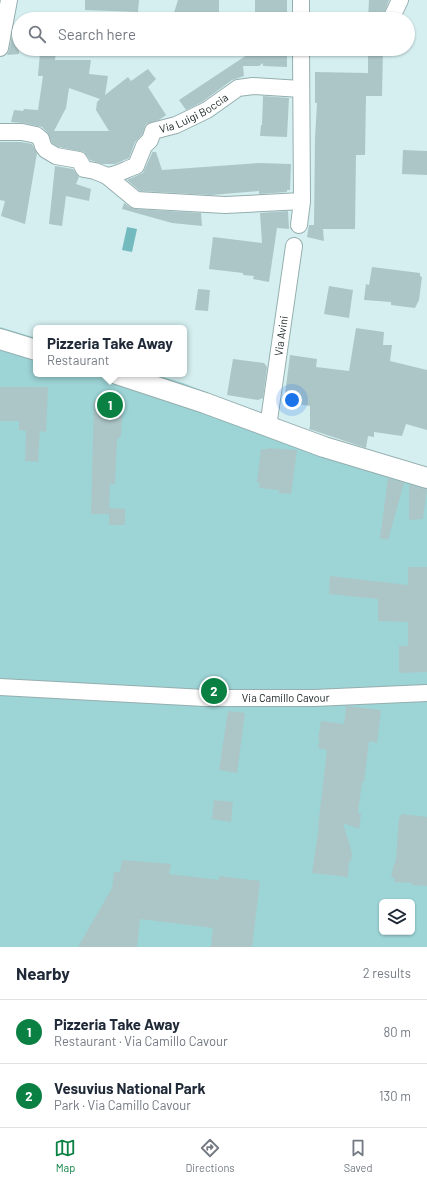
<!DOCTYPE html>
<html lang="en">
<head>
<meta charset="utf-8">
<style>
	body { margin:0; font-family:Barlow,sans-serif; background:#f6f6f7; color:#1f2937 }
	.controls { position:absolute; right:12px; bottom:12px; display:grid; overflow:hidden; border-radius:6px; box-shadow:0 1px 3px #0004 }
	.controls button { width:36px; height:36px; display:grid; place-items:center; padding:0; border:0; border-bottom:1px solid #e0e1e3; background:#fff; color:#1f2937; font:20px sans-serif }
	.you { position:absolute; left:292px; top:400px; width:14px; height:14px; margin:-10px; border:3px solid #fff; border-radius:50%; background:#1a73e8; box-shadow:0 0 0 6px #1a73e833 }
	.badge { display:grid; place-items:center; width:26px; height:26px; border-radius:50%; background:#0b8043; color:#fff; font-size:13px; font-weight:700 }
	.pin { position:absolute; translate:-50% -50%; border:2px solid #fff; box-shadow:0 1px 4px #0006 }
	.popup { position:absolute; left:33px; top:325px; width:154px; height:52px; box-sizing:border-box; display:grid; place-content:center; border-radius:6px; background:#fff; filter:drop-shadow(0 1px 3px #0005); font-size:13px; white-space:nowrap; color:#747a83 }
	.popup b { font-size:15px; color:#1f2937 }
	.popup::after { content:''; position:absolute; left:50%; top:100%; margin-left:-8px; border:8px solid transparent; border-top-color:#fff }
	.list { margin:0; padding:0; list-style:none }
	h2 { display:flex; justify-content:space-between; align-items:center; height:52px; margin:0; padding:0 16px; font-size:17px }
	h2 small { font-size:13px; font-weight:400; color:#747a83 }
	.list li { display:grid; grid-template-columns:26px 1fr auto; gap:12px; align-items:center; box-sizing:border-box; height:64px; padding:0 16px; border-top:1px solid #e0e1e3 }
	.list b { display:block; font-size:15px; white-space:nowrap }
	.list p { margin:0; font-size:13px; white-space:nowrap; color:#747a83 }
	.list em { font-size:13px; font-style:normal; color:#747a83 }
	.icon { flex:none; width:22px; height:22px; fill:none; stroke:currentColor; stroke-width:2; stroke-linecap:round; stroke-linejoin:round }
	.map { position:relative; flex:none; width:427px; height:947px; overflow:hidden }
	.search { position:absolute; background:#fff; box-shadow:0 1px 3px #0004; left:12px; right:12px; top:12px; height:44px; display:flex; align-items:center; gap:10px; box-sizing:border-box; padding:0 14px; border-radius:22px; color:#747a83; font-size:15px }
	.sheet { height:180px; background:#fff }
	nav { display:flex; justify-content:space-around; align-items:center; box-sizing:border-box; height:56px; border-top:1px solid #e0e1e3; background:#fff; font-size:11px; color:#747a83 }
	nav a { display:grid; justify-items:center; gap:2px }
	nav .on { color:#0b8043 }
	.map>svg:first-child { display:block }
</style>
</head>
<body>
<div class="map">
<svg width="427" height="947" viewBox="0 0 427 947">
	<rect width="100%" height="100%" fill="#d5eff0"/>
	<path fill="#9dd4d6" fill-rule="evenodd" d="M0,327L36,338V374H154L183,383L427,480V947H0ZM382,902H412V932H382Z"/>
	<path fill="#73babe" d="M127,227L137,229L132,252L122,250Z"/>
	<g fill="#acc6c7" fill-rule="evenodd">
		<path d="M85,0H139L138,12L85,10Z"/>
		<path d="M178,0H219V14L204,16L198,19H172Z"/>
		<rect x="255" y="0" width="32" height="19"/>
		<path d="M369,0H389L382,19H368Z"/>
		<path d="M12,36H19V54L7,55L9,50Z"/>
		<path d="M256,49H287V67L263,66V63L259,66H243L244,76L232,80L202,102L186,110L179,100Z"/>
		<path d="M368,49H383L382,96H366L365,155H356L355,229H323L324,241L307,237L309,225H314L315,138L317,103H315V72L368,73Z"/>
		<path d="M40,53H56L55,60H91L89,74L108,76L105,95L128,77L131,81L148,69L156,79L148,87L166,115L159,120L146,124L142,135L135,142L129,158L115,164H102L90,160L84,152L59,147L52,143L47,132L42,127L24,123L11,122L14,110L23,111L24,109L38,110L43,76H38ZM69,88L100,99L97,102L96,110L109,131H54L66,108Z"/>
		<path d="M263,96L289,98L287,137L260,136L261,125H262Z"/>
		<path d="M0,142H21L32,144L37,153L25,224L1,216L5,201L0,200Z"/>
		<path d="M403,150L427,151V175L402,174Z"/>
		<path d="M153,151V152H156L162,170L259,163L291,164L290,190H287V192L259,194V191L211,195L140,191L127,180L143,173Z"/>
		<path d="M55,166L73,169L79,177L76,184L91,189L89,201L66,196L62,226L49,224Z"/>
		<path d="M124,203L130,207L135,209L201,213L202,226L172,223L122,209Z"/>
		<path d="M288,211L289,229L277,228L269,282L253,279L254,276L243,275V273L209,269L213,237L262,243L260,213Z"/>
		<path d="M372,267L420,273V276L422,277L419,300L415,308L391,305V302L364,300L366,284L369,285Z"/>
		<path d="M329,286L353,290L349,318L324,314Z"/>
		<path d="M198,289L210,290L208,311L195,310Z"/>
		<path d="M356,328L384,332L383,345H392L390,361L427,370V430L406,424L402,436L374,432V437L368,436L366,448L309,429L310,426V406L284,402L290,355L317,359L316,367L349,371Z"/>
		<path d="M233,359L264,363L267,367L263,398L258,400L227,395Z"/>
		<path d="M0,387H48L46,432L40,431L38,462L25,461L26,431L19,430V421H0Z"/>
		<path d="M94,401L123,402L121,436L117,440L115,484H110L109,514H91Z"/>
		<path d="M269,448L297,450L291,494L279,493V490L259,488L260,483L257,482L261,449H268Z"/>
		<path d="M388,478L404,483L388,540L380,538Z"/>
		<path d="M409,485L427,489L423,519L409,520Z"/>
		<path d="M109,508L125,509V525H109Z"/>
		<path d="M408,567H427V672L399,673V646H408V622L378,621V599L329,594L330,576L408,585Z"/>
		<path d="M346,706L381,710L377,743L369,741L364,782H362L358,813L361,814L359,829L343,823L352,853L351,861H349L348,877L312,873L319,827H318L327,750L318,748L320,739L318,740L321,721L344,724Z"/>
		<path d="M228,711L245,713L237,773L219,770Z"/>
		<path d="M214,800L233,802L231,822L212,819Z"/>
		<path d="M402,814L427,817V886L412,885V883L394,882V878L391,877L393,867L396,859L399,818Z"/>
		<path d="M122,860L171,864L169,874L219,880V876L260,881L252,947H211L213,928L140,919L137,947H78L112,888L114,872H120Z"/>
	</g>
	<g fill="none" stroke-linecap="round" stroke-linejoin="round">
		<defs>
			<g id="minor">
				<path d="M301,19V0"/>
				<path d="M391,19L400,0"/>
				<path d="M0,48L9,0"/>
				<path d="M0,132H22L36,135L41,139L43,146L46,150L56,156L79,160L84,169L95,171L107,176L136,200L225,205L302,201"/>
				<path id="s1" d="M107,176C118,175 126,169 136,166L144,146L150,140L153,131L176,125L207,110L238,88L253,86L301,89"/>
				<path d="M299,225L302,201L301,49"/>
				<path id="s2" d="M268,427L294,246"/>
				<path id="s3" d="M0,687L205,698H314L427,693"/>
			</g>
			<g id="tertiary">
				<path d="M0,339L36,350"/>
				<path d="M117,374L205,403L324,447L427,478"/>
			</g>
		</defs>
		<use href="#minor" stroke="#95aeaf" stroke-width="18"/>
		<use href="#tertiary" stroke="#95aeaf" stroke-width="22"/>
		<use href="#minor" stroke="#fff" stroke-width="16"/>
		<use href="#tertiary" stroke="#fff" stroke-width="20"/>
	</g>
	<g text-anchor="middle" stroke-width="3" stroke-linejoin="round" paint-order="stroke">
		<g font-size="11" fill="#162020" stroke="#d5eff0">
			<text dy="4" stroke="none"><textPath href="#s1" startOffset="115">Via Luigi Boccia</textPath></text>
			<text dy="4" stroke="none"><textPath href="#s2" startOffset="92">Via Avini</textPath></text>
			<text dy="4" stroke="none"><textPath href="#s3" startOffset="286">Via Camillo Cavour</textPath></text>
		</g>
	</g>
</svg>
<div class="controls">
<button><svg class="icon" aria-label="layers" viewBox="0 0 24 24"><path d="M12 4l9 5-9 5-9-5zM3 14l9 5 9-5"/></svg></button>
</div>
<div class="you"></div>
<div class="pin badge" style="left:110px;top:405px">1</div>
<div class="popup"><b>Pizzeria Take Away</b>Restaurant</div>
<div class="pin badge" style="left:214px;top:691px">2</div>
<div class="search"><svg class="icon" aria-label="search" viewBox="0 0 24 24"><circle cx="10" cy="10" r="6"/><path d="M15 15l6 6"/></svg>Search here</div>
</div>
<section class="sheet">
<h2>Nearby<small>2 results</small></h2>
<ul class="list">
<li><span class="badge">1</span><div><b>Pizzeria Take Away</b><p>Restaurant · Via Camillo Cavour</p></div><em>80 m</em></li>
<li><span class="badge">2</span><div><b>Vesuvius National Park</b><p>Park · Via Camillo Cavour</p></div><em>130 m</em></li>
</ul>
</section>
<nav>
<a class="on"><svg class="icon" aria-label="map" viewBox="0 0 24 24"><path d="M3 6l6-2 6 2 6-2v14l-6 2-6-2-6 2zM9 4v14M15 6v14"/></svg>Map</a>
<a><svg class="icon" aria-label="directions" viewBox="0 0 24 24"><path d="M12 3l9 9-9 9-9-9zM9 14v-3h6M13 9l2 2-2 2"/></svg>Directions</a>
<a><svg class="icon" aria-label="saved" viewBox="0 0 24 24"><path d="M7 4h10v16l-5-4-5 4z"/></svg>Saved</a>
</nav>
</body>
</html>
